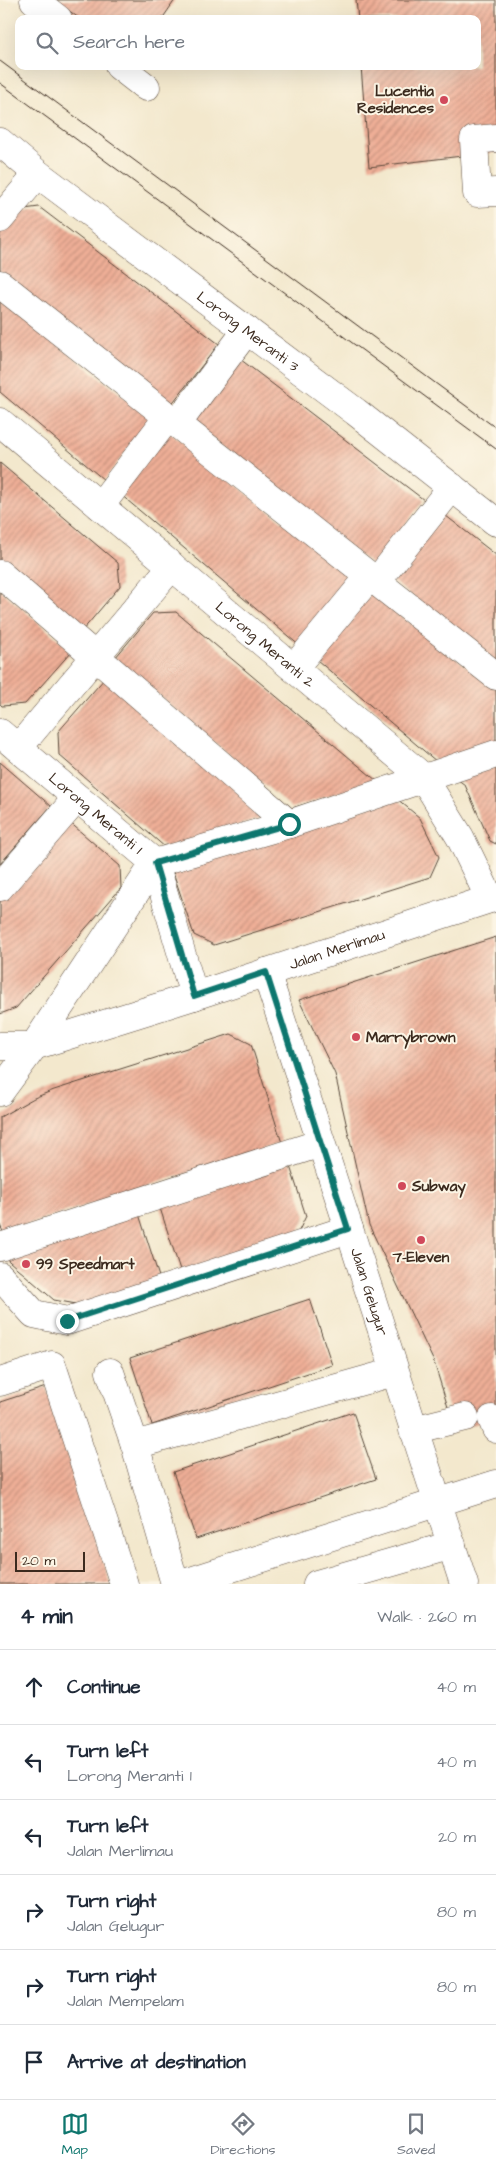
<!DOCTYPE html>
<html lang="en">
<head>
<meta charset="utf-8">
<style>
	body { margin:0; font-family:"Architects Daughter",sans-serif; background:#f6f6f7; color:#1f2937 }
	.scale { position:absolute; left:15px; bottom:12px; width:70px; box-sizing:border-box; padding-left:5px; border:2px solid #3b2a1e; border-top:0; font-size:14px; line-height:18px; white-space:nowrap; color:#3b2a1e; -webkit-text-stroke:4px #fcf5e5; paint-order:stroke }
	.stop { position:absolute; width:15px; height:15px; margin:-11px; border:4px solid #0f766e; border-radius:50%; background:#fff }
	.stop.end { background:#0f766e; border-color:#fff; box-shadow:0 1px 5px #0008 }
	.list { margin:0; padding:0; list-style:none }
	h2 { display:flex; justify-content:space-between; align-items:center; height:65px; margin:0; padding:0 20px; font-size:21px }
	h2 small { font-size:16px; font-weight:400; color:#747a83 }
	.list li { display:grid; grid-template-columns:32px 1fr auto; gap:15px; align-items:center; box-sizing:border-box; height:75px; padding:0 20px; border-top:1px solid #e0e1e3 }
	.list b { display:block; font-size:19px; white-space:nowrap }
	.list p { margin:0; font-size:16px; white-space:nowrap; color:#747a83 }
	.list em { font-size:16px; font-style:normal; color:#747a83 }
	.icon { flex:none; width:28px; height:28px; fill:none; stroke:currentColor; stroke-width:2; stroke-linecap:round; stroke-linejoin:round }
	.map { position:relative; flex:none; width:496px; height:1584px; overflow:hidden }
	.search { position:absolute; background:#fff; box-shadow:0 5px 20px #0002; left:15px; right:15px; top:15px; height:55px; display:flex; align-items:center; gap:12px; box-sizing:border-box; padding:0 18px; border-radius:10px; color:#747a83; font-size:19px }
	.sheet { height:515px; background:#fff }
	nav { display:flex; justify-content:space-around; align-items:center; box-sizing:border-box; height:70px; border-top:1px solid #e0e1e3; background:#fff; font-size:14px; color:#747a83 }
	nav a { display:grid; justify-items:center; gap:2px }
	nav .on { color:#0f766e }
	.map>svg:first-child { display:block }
</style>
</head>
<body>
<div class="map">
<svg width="496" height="1584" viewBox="0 0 496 1584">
	<defs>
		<pattern id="building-hatch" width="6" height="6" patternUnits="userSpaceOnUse" patternTransform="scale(1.25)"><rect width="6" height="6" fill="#efaf97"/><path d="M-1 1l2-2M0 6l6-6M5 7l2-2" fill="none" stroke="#c38f7b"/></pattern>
	</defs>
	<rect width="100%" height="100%" fill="#fcf5e5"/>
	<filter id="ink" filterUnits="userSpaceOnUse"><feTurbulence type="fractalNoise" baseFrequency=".02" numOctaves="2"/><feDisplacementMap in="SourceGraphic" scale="10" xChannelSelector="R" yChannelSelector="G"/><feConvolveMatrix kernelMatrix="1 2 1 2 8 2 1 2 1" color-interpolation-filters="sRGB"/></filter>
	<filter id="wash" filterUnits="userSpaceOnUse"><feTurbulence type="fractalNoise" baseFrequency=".0096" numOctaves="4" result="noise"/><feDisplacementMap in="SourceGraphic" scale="20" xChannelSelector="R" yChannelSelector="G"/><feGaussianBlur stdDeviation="1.12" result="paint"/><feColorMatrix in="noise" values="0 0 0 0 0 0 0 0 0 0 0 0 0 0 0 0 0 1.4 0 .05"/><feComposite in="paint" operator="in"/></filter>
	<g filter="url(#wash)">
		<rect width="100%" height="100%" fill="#f3e8cd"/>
		<g id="blocks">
			<g fill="url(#building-hatch)">
				<path d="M55,0H175L162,19H80Z"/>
				<path d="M356,0H496V152L369,167L361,66H477V19H358Z"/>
				<path d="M39,207L219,344L170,406L0,272V232L17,210Z"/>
				<path d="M0,299L152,419L104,480L0,392Z"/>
				<path d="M236,356L424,500L373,566L187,419Z"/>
				<path d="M169,432L354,578L301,647L120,494Z"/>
				<path d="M0,463L118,563L120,586L82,631L0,561Z"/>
				<path d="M441,512L496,555V662L390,579Z"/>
				<path d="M0,590L72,651L25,704L2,706L0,704Z"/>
				<path d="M371,592L496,689V744L437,762L317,660Z"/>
				<path d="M176,612L377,781L292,808L115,658L153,613Z"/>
				<path d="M105,678L268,816L166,848L59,755L58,732Z"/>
				<path d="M0,762L51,806L0,864Z"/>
				<path d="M496,767V844L490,841L465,785L457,779Z"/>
				<path d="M396,798L420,818L439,857L430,877L214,945L194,935L172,869Z"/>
				<path d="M67,820L120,866L121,888L16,1008L0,1014V896Z"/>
				<path d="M496,937V1418L455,1430L434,1362L369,1225L335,1074L299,1000Z"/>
				<path d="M231,1034L251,1044L282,1143L3,1232L0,1225V1117L34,1098L54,1090Z"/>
				<path d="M289,1163L306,1216L296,1237L181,1273L159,1205Z"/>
				<path d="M138,1211L160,1280L82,1305L54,1300L2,1255Z"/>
				<path d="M310,1299L332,1365L152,1425L130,1358Z"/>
				<path d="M46,1387L111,1584H0V1402Z"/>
				<path d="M353,1412L376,1479L196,1539L173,1472Z"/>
			</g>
		</g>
	</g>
	<g filter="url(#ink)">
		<use href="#blocks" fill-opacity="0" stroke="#574638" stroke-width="1"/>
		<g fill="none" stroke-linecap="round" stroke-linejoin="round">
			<defs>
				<g id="minor">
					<path d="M34,0L58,19"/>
					<path d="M119,66L146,87"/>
					<path d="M496,138L474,140L477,193L496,192"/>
					<path id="s1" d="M0,142L38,174L356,412L496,522"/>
					<path d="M0,219L38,174"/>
					<path d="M0,284L496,676"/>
					<path id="s2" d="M0,422L423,777L460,837L490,899"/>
					<path d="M177,424L247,330"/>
					<path d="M100,506L168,417"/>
					<path d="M0,574L289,824"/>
					<path d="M377,581L452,487"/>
					<path d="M294,668L370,576"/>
					<path id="s3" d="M0,733L155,863L194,996"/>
					<path d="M18,748L172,566"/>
					<path d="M0,887L77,798"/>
					<path id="s4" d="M266,972L464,1584"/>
					<path id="s5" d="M0,1046H34L194,996L496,897"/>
					<path d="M0,1092L34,1046L155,863L289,824L496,754"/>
					<path d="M0,1247L321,1143"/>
					<path d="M0,1276L34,1314L67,1321L349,1229"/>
					<path d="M110,1372L135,1445L175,1584"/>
					<path d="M0,1382L52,1365L124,1584"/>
					<path d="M492,1419L496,1429"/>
					<path d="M413,1430L465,1417"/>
					<path d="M135,1445L394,1372"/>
					<path d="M181,1584L496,1484"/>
					<path d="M317,1584L452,1545"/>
				</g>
			</defs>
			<use href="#minor" stroke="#574638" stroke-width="29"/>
			<use href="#minor" stroke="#fff" stroke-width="28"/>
			<g stroke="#3b2a1e" stroke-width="1">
				<path d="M0,61L496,428"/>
				<path d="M0,83L496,449"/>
			</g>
		</g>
	</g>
	<g fill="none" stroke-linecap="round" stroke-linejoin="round" filter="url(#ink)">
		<path stroke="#0f766e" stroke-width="6" d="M67,1321L348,1229L266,972L194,996L155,863L289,824"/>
	</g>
	<g fill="#d1495b" stroke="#fcf5e5" stroke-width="2">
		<circle cx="444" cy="100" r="5"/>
		<circle cx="356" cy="1037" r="5"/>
		<circle cx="402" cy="1186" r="5"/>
		<circle cx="421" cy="1240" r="5"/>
		<circle cx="26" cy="1264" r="5"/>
	</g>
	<g text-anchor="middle" stroke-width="4" stroke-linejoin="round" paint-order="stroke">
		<g font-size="15" font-weight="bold" fill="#3b2a1e" stroke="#fcf5e5" text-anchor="start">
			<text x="434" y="96" text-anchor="end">Lucentia<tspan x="434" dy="17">Residences</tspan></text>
			<text x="366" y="1042">Marrybrown</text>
			<text x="412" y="1191">Subway</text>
			<text x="421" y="1262" text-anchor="middle">7-Eleven</text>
			<text x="36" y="1269">99 Speedmart</text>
		</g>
		<g font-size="15" fill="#3b2a1e" stroke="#fcf5e5">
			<text dy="5" stroke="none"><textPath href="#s1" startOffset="312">Lorong Meranti 3</textPath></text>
			<text dy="5" stroke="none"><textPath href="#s2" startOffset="346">Lorong Meranti 2</textPath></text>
			<text dy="5" stroke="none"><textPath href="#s3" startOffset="125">Lorong Meranti 1</textPath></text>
			<text dy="5" stroke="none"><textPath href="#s5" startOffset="352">Jalan Merlimau</textPath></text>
			<text dy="5" stroke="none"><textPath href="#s4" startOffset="336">Jalan Gelugur</textPath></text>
		</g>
	</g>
</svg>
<div class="scale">20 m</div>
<div class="stop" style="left:289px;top:824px"></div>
<div class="stop end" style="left:67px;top:1321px"></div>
<div class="search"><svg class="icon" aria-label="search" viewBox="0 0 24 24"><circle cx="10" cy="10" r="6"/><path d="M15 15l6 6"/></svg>Search here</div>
</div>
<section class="sheet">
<h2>4 min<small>Walk · 260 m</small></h2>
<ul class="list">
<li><svg class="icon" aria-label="ahead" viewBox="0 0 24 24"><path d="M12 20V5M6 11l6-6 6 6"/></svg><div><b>Continue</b></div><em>40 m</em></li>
<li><svg class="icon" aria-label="left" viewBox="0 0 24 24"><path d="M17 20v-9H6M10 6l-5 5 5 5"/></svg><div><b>Turn left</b><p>Lorong Meranti 1</p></div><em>40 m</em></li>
<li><svg class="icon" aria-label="left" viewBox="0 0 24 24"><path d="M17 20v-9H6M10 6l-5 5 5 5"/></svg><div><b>Turn left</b><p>Jalan Merlimau</p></div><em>20 m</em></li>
<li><svg class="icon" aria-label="right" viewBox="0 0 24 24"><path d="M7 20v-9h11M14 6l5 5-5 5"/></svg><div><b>Turn right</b><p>Jalan Gelugur</p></div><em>80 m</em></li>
<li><svg class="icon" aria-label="right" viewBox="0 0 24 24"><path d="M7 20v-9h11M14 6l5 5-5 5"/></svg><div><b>Turn right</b><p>Jalan Mempelam</p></div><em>80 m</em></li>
<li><svg class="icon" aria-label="arrive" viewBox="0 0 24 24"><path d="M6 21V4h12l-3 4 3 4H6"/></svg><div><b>Arrive at destination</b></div></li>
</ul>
</section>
<nav>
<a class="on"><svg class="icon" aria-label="map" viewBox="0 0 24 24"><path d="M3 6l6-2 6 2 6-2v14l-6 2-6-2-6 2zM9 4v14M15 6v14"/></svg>Map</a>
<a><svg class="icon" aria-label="directions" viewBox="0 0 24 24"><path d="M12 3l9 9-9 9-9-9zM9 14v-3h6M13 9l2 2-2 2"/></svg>Directions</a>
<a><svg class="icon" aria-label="saved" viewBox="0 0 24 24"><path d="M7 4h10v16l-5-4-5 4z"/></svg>Saved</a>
</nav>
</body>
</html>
